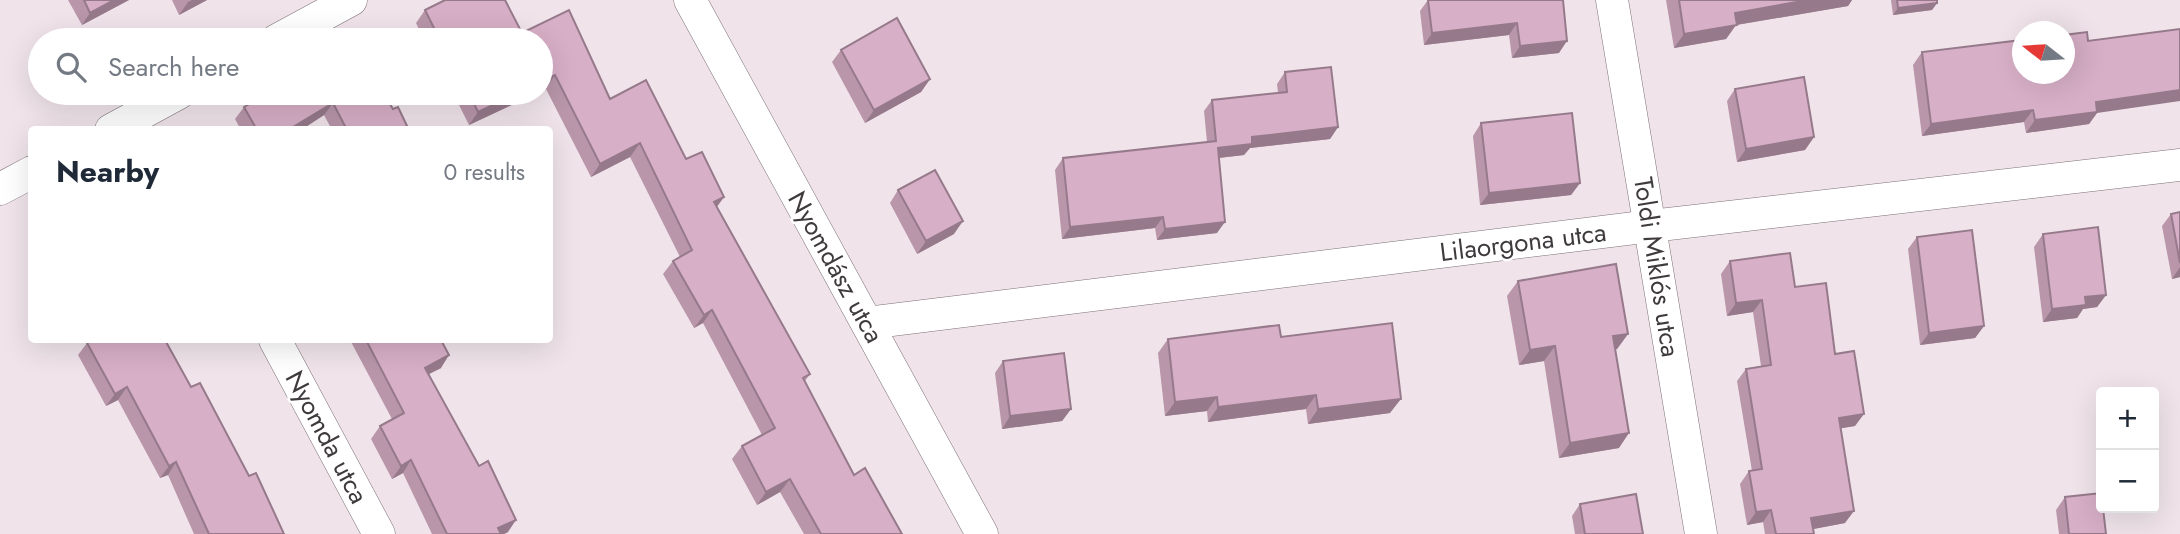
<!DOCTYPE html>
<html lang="en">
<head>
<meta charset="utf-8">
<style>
	body { margin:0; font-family:Jost,sans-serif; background:#f6f6f7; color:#1f2937 }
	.controls { position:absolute; right:21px; bottom:21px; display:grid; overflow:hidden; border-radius:7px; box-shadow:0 7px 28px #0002 }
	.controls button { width:63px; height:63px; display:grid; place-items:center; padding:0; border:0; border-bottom:2px solid #e0e1e3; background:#fff; color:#1f2937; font:35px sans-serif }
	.compass { position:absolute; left:2012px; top:21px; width:63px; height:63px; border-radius:50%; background:#fff; box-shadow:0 7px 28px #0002; rotate:287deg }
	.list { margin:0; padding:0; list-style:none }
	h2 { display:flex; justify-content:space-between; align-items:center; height:91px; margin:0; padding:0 28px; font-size:30px }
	h2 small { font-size:23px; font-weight:400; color:#747a83 }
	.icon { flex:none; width:38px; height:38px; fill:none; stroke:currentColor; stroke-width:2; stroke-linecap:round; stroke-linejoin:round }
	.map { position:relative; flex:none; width:2180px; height:534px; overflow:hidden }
	.search { position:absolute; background:#fff; box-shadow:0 7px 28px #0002; left:28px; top:28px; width:525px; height:77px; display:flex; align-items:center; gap:18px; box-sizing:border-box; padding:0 24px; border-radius:38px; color:#747a83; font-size:26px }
	.panel { position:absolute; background:#fff; box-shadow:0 7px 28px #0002; left:28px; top:126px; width:525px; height:217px; border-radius:7px }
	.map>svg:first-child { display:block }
</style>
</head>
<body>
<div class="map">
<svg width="2180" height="534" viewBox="0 0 2180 534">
	<rect width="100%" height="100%" fill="#f0e4ea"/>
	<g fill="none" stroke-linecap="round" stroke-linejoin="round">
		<defs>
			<g id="minor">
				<path d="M690,0L982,534"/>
				<path d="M1612,0L1701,534"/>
				<path d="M277,40L351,0"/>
				<path d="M111,130L179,93"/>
				<path d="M0,189L32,172"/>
				<path d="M867,323L1651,226L2180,165"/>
				<path d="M275,340L379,534"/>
			</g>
		</defs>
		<use href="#minor" stroke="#7c7177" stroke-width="33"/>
		<use href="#minor" stroke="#fff" stroke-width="32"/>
	</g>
	<g fill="#b996aa">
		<path d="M68,0H129L82,25Z"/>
		<path d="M172,0H207L179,15Z"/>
		<path d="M445,0H505L522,33L569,10L610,99L646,80L686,159L702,152L724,197L717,207L810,374L805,381L854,475L865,468L902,534H804L780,492L757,505L732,459L742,446L762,435L703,323L694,328L663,274L673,261L680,257L630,157L591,177L546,89L541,91V40H424L416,23L425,10Z"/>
		<path d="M1428,0H1563L1559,53L1512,58L1509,35L1424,45L1420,11Z"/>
		<path d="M1666,0H1852L1848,6L1736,25L1726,39L1674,48Z"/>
		<path d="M1891,0H1937V3L1932,10L1893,15Z"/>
		<path d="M841,50L930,79L921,92L865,123L832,62Z"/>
		<path d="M1922,52L2097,113L2089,124L2026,133L2024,122L1922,136L1913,65Z"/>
		<path d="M1285,72L1338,127L1330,139L1250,148L1244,155L1219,158L1217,233L1157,240L1155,228L1062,239L1055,170L1063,158L1207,142L1204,111L1212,100L1278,93L1277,84Z"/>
		<path d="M1735,89L1814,137L1805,150L1737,162L1727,101Z"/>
		<path d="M268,93L393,109L409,130H332L324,115L301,130H241L235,119L244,107Z"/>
		<path d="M453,93H537L469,125Z"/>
		<path d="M1481,123L1580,183L1571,195L1480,205L1473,136Z"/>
		<path d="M898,190L954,234L917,254L890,203Z"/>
		<path d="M2180,212V277L2172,279L2162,226L2171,214Z"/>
		<path d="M2043,234L2106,295L2097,307L2083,309L2077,318L2043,322L2034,247Z"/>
		<path d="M1917,237L1984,326L1975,338L1920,345L1908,249Z"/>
		<path d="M1730,261L1795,287L1835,354L1855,426L1841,428L1845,523L1813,529L1814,534H1765L1763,522L1747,525L1740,484L1749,471H1752L1737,381L1746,369L1761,366L1753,312L1727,316L1721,274Z"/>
		<path d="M1518,281L1628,334L1617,349H1615L1619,448L1559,458L1544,361L1519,365L1507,296Z"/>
		<path d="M1281,337L1390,413L1308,424L1306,409L1208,422L1207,411L1165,416L1158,353L1168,339Z"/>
		<path d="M350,340H441V368L429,374L508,532L504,534H432L403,473L392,479L371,439L380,426L392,419Z"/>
		<path d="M87,343L191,387L249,476L284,534H194L168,475L160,478L118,400L106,406L78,355Z"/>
		<path d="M1003,361L1071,409L1062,421L1002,429L995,373Z"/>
		<path d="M2065,497L2106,534H2059L2056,510Z"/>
		<path d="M1580,504L1643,534H1575L1572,516Z"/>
	</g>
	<g fill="#967a8b">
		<path d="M114,0H129L82,25L90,13Z"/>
		<path d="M192,0H207L179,15L188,2Z"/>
		<path d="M1808,0H1852L1848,6L1736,25L1726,39L1674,48L1684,34L1735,13Z"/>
		<path d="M1937,3L1932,10L1893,15L1898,8Z"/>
		<path d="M1517,23L1509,35L1424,45L1432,33Z"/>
		<path d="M1567,41L1559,53L1512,58L1520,46Z"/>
		<path d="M555,75L546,89L541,91V82Z"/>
		<path d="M930,79L921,92L865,123L874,110Z"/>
		<path d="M2180,90V101L2097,113L2089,124L2026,133L2035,120L2096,102Z"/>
		<path d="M518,93H537L469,125L478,112Z"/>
		<path d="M333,103L324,115L301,130H288Z"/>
		<path d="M2033,110L2024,122L1922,136L1931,124Z"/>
		<path d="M1338,127L1330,139L1250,148L1244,155L1209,159L1218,148L1252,137Z"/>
		<path d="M1814,137L1805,150L1737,162L1746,149Z"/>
		<path d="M640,143L630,157L591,177L600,164Z"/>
		<path d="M1580,183L1571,195L1480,205L1489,193Z"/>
		<path d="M724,197L714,210V202Z"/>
		<path d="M1163,217L1155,228L1062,239L1070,227Z"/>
		<path d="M963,221L954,234L917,254L926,241Z"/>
		<path d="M1225,222L1217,233L1157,240L1165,229Z"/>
		<path d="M2180,267V277L2172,279Z"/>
		<path d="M2106,295L2097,307L2083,309L2077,318L2043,322L2052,309L2085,297Z"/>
		<path d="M1762,300L1753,312L1727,316L1736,303Z"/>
		<path d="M712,310L703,323L694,328L704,315Z"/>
		<path d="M1984,326L1975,338L1920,345L1929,333Z"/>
		<path d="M1628,334L1617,349L1603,351L1613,336Z"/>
		<path d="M1555,346L1544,361L1519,365L1530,350Z"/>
		<path d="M449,355L441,368L417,380L425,368Z"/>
		<path d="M127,387L118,400L106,406L115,394Z"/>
		<path d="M1316,395L1306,409L1208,422L1218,407Z"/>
		<path d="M1217,397L1207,411L1165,416L1175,402Z"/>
		<path d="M1401,399L1390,413L1308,424L1318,409Z"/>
		<path d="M1071,409L1062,421L1002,429L1010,416Z"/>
		<path d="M1864,414L1855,426L1831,430L1839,418Z"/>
		<path d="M1629,433L1619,448L1559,458L1570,443Z"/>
		<path d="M411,460L403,473L392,479L401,466Z"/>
		<path d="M176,462L168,475L160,478L169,466Z"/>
		<path d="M790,479L780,492L757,505L766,492Z"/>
		<path d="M1771,510L1763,522L1747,525L1756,512Z"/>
		<path d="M1854,511L1845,523L1803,531L1811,518Z"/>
		<path d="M516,520L508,532L504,534H494L498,528Z"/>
	</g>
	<g fill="#d7afc6" stroke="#967a8b" stroke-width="2">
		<path d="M84,0H114L90,13Z"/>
		<path d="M445,0H505L522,33L569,10L610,99L646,80L686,159L702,152L724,197L714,202L810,374L803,378L854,475L865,468L902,534H821L790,479L766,492L742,446L775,428L712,310L704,315L673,261L692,250L640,143L600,164L555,75L541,82V40H444L443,38L440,40L425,10Z"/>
		<path d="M1428,0H1563L1567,41L1520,46L1517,23L1432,33Z"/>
		<path d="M1679,0H1808L1735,13L1737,25L1684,34Z"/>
		<path d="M1897,0H1937V3L1898,8Z"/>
		<path d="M897,18L930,79L874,110L841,50Z"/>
		<path d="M2180,29V90L2096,102L2097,112L2035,120L2033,110L1931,124L1922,52L2022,40V74H2064V35L2087,32L2088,41Z"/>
		<path d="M1331,67L1338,127L1252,137V144L1218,148L1225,222L1165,229L1163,217L1070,227L1063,158L1216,141L1212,100L1287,92L1285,72Z"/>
		<path d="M1804,77L1814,137L1746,149L1735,89Z"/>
		<path d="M268,93H383L393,109L398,107L409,130H347L333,103L288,130H257L244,107Z"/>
		<path d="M469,93H518L478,112Z"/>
		<path d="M1572,113L1580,183L1489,193L1481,123Z"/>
		<path d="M935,170L963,221L926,241L898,190Z"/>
		<path d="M2180,212V263L2171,214Z"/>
		<path d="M2098,227L2106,295L2085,297L2086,305L2052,309L2043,234Z"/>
		<path d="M1972,230L1984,326L1929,333L1917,237Z"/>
		<path d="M1790,253L1795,287L1826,283L1835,354L1854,351L1864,414L1839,418L1854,511L1811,518L1814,534H1776L1771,510L1756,512L1749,471L1762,469L1746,369L1771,365L1762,300L1736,303L1730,261Z"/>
		<path d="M1616,264L1628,334L1613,336L1629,433L1570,443L1555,346L1530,350L1518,281Z"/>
		<path d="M1392,323L1401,399L1318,409L1316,395L1218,407L1217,397L1175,402L1168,339L1279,325L1281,337Z"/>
		<path d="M93,340H165L191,387L200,383L249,476L256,473L284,534H209L176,462L169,466L127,387L115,394L87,343Z"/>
		<path d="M366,340H441L449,355L425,368L479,466L488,461L516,520L498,528L501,534H447L411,460L401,466L380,426L404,413Z"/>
		<path d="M1064,353L1071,409L1010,416L1003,361Z"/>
		<path d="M2101,493V508H2103L2106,534H2069L2065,497Z"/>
		<path d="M1636,494L1643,534H1585L1580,504Z"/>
	</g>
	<g text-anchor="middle" stroke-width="5" stroke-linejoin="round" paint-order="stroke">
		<g font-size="26" fill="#3f3a3d" stroke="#fff">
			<text transform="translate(1523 242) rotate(-7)" y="9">Lilaorgona utca</text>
			<text transform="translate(836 267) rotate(61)" y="9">Nyomdász utca</text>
			<text transform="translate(1657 267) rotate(81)" y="9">Toldi Miklós utca</text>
			<text transform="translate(327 437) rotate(62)" y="9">Nyomda utca</text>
		</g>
	</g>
</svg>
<div class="controls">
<button>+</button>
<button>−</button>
</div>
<svg class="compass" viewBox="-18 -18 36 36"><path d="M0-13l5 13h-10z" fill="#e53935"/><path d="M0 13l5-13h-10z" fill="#747a83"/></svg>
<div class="search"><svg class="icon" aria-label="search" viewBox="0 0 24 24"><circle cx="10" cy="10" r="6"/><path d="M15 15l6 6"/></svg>Search here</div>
<section class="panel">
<h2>Nearby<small>0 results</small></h2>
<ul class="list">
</ul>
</section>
</div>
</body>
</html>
